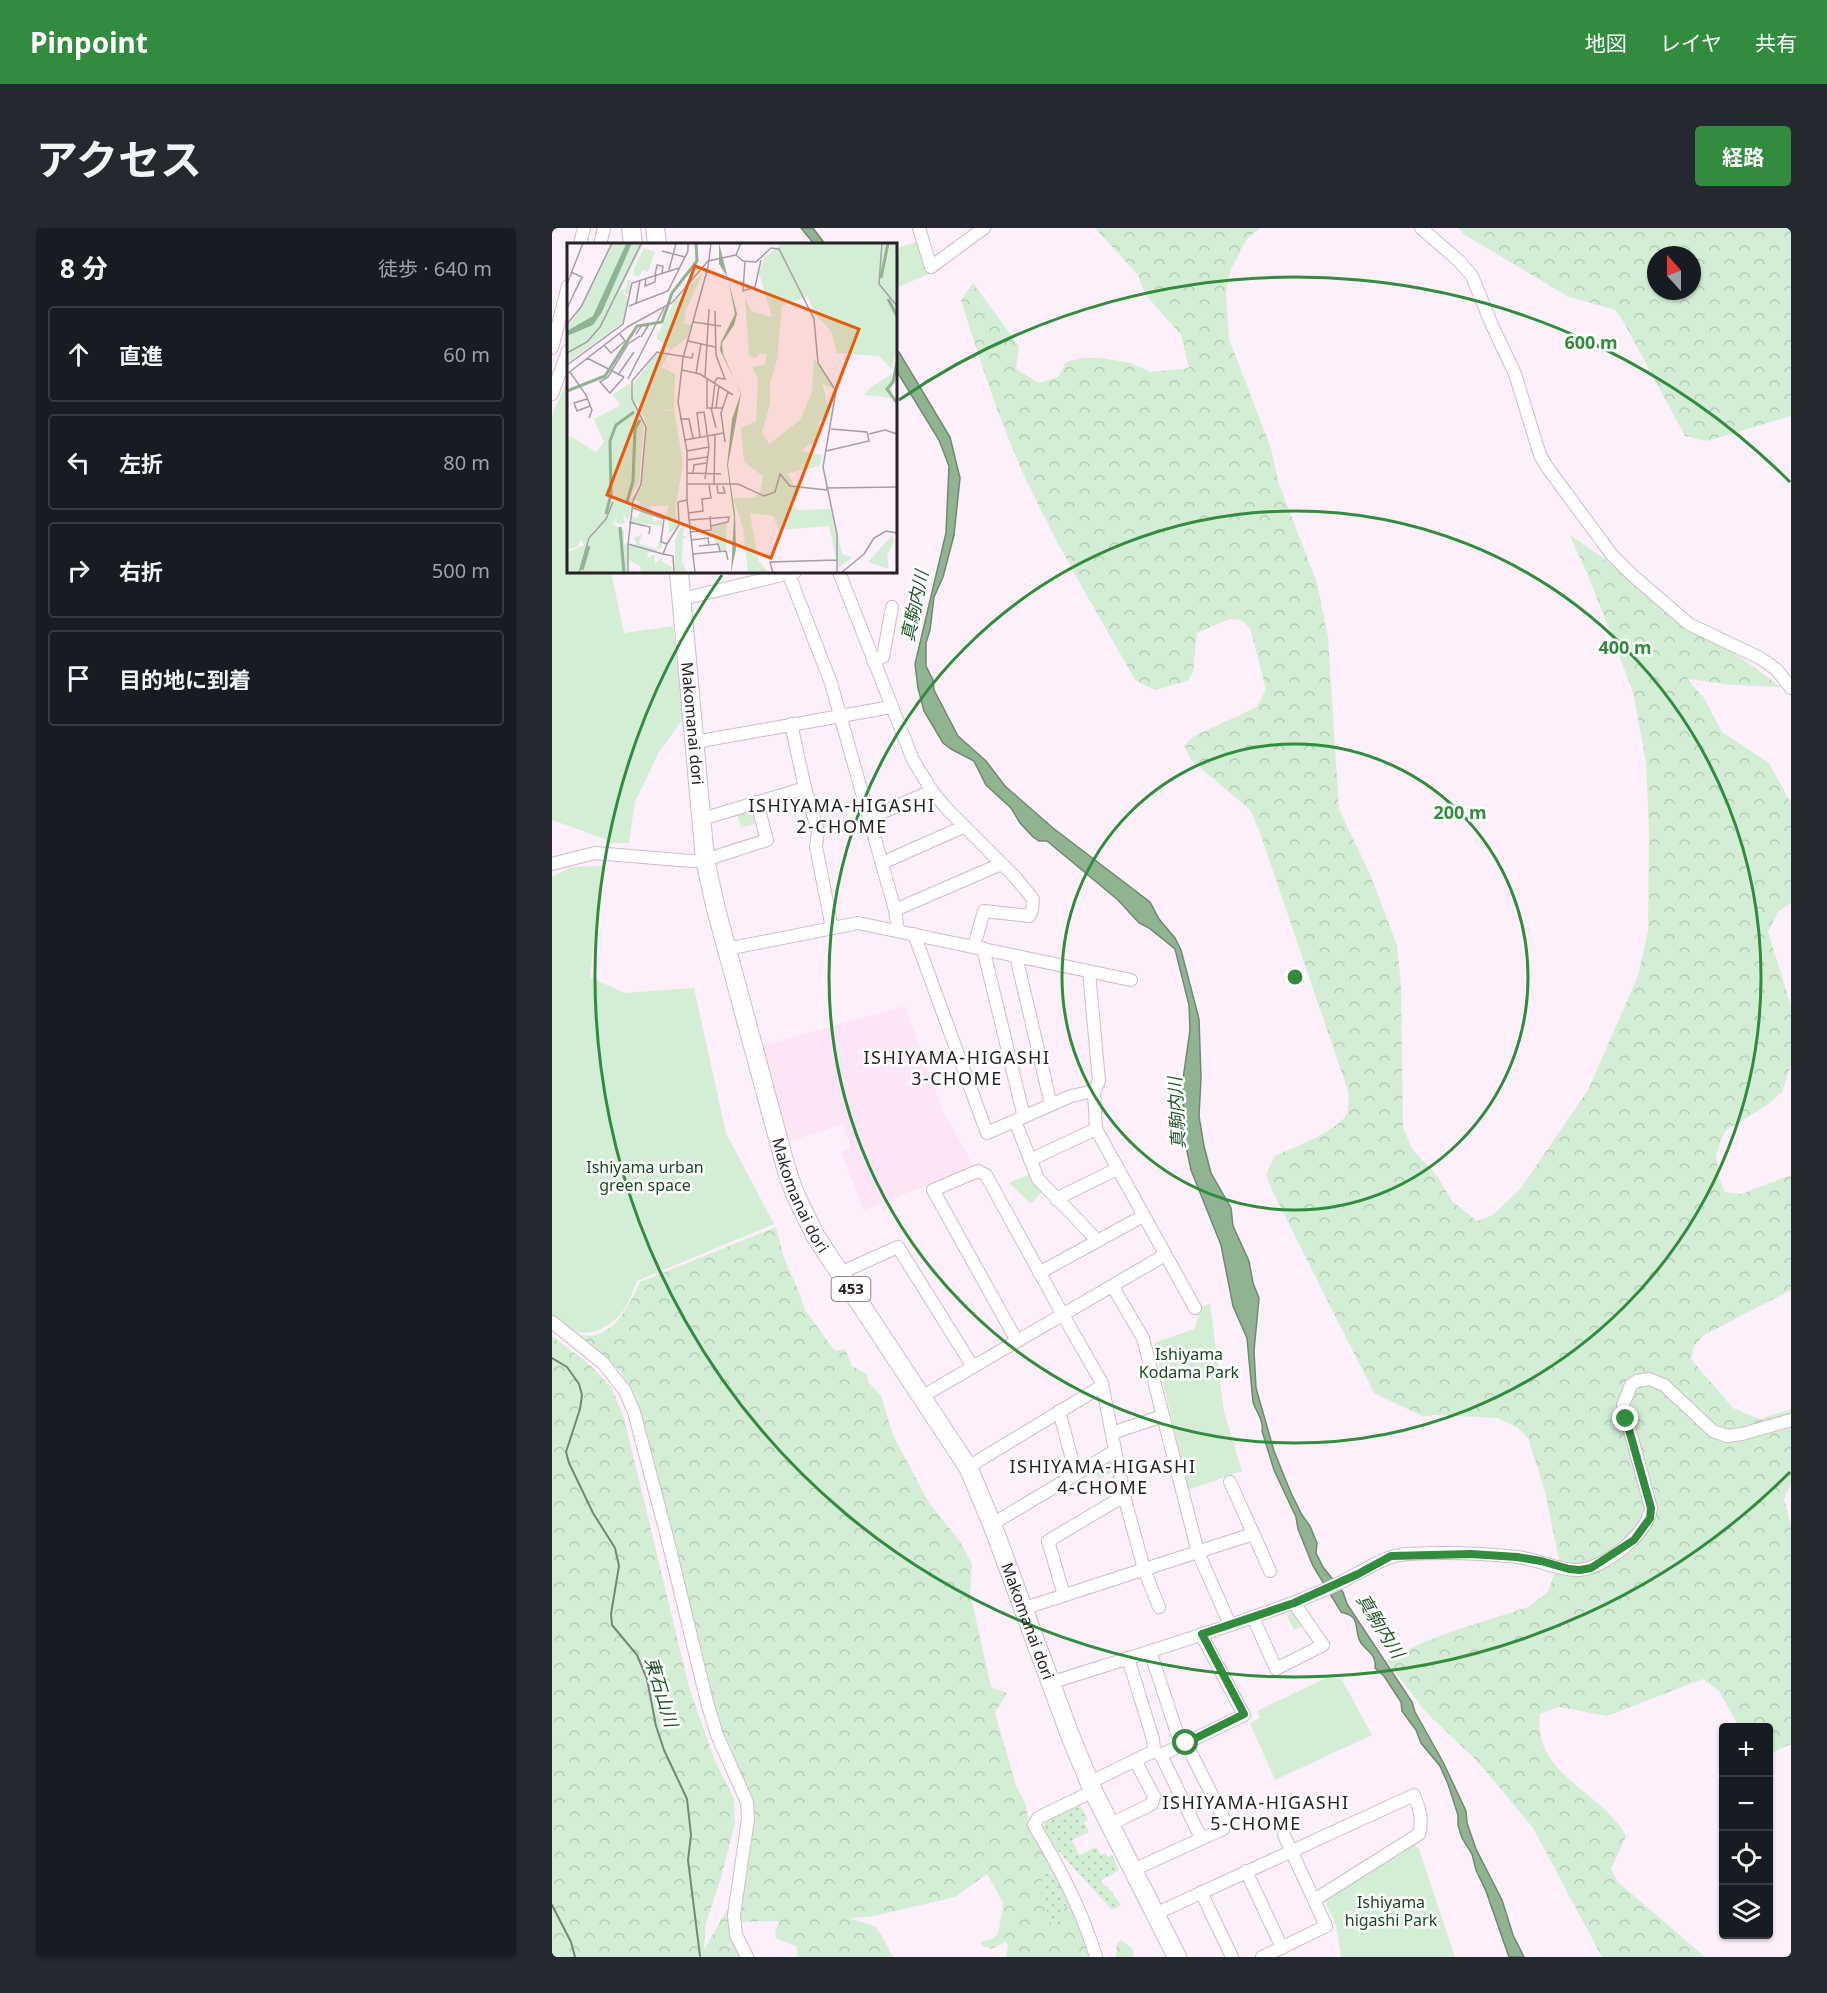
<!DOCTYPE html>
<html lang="ja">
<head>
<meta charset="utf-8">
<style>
	body { margin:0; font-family:"Noto Sans","Noto Sans JP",sans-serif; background:#242831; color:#f1f3f6 }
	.controls { position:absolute; right:18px; bottom:18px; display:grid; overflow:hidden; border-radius:6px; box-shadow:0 2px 4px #0004 }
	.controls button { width:54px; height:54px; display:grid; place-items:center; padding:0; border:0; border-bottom:2px solid #363941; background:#171b24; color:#f1f3f6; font:30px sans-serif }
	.compass { position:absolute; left:1095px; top:18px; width:54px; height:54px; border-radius:50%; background:#171b24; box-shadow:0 2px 4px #0004; rotate:339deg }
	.stop { position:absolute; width:18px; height:18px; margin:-14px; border:4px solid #318c3d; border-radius:50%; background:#fff }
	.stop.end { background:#318c3d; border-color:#fff; box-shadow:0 2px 6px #0008 }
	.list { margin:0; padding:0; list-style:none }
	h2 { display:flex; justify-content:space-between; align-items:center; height:78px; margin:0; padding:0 24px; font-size:26px }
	h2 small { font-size:20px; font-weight:400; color:#9ea1a6 }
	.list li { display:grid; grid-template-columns:39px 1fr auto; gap:18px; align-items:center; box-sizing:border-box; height:96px; margin:0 12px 12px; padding:0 12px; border:2px solid #363941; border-radius:6px }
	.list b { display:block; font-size:22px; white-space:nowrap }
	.list em { font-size:20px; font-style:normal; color:#9ea1a6 }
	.icon { flex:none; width:33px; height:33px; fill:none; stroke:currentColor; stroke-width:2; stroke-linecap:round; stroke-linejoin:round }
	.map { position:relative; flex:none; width:1239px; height:1729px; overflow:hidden; border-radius:6px }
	header { display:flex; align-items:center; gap:36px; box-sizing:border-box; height:84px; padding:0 30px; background:#318c3d; color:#fff }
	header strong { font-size:28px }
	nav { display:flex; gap:33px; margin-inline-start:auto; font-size:21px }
	.intro { display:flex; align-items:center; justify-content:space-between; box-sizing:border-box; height:144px; padding:0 36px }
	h1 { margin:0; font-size:42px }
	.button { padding:15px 27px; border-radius:6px; background:#318c3d; color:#fff; font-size:21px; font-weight:700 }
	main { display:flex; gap:36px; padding:0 36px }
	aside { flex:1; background:#171b24; border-radius:6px; box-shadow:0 2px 4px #0004 }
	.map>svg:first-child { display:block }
</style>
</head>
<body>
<header>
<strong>Pinpoint</strong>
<nav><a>地図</a><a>レイヤ</a><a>共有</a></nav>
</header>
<div class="intro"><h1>アクセス</h1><a class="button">経路</a></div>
<main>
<aside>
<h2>8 分<small>徒歩 · 640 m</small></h2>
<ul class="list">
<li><svg class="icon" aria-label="ahead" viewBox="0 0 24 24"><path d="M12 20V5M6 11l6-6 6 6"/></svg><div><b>直進</b></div><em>60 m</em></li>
<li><svg class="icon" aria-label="left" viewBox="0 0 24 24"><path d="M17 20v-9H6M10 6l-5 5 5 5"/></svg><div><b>左折</b></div><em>80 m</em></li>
<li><svg class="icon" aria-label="right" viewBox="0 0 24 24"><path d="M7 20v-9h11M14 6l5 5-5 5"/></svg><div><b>右折</b></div><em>500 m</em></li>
<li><svg class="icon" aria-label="arrive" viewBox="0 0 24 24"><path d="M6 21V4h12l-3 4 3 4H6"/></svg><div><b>目的地に到着</b></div></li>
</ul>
</aside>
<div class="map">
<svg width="1239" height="1729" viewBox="0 0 1239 1729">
	<defs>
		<pattern id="grass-dots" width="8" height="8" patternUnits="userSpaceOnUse" patternTransform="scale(1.5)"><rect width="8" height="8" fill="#d4eed5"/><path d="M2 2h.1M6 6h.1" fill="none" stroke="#b6ccb7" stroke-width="1.8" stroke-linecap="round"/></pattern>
		<pattern id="forest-crowns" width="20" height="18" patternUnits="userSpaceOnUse" patternTransform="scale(1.5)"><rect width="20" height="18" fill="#d4eed5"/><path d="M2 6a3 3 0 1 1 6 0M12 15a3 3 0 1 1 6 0" fill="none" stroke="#b6ccb7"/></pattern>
	</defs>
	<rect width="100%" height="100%" fill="#fdf0fa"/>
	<path fill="#fce5f6" d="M353,778L391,883L422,939L312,982L289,923L299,920L291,896L236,914L210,818Z"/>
	<g fill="url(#grass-dots)">
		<path d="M528,1576L536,1592L532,1594L537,1604L520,1612L527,1627L544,1619L549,1627L553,1625L556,1629L560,1627L567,1642L548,1653L559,1663L569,1677L560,1682L506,1623L491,1600L494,1592Z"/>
		<path d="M500,1636L522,1681L510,1697L499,1699C490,1674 478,1659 500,1636Z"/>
	</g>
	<g fill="url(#forest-crowns)" fill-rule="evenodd">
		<path d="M543,0H708L695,11L678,43L674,66L677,111L719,220L726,253L765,355L776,409L787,581L817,644L845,717L849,758L851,900L861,922L885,948L900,973L925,993L941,987L968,961L1036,862L1086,748L1096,703L1097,603L1094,534L1081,464L1038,352L1017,306L1074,346L1229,459L1182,457L1135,451L1152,470L1170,504L1217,535L1239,575V675L1226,684L1216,704L1239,778V837L1230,864L1214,878L1173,903L1164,926L1167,949L1173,964L1189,966L1239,947V1062L1152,1107L1142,1118L1139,1131L1181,1180L1207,1191L1239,1181V1256L1232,1271L1239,1297V1516L1221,1524L1217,1522L1216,1500L1187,1499L1167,1463L1151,1451L1055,1488L1007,1479L988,1486C981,1549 1049,1561 1074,1608L1059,1641L1066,1654L1153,1729H1050L981,1600L926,1534L873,1483L835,1433L867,1416L898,1404L976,1379L996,1364L1007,1332L993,1264L976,1210L966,1200L945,1190L881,1187L872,1189L822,1165L721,964L714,947L723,928C738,921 790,901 795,885C797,880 796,872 797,866L708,605L698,582L639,532L632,517L642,508L705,479L714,461L698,400L689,392L677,391L645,405L641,444L636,453L603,462L583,452C543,380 498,308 465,231C443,180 426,126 409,72L421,55L467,118L464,141L487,155L506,149L514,134L531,130H550L578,135L599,144L637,140L629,107L593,66L586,47Z"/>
		<path d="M906,0H1239V188L1155,213L1133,208L1071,93L1063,82L1015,68L913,7ZM1104,27H1140V63H1104Z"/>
		<path d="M224,999L232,1030L247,1064L253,1082L283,1123L293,1121L300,1138L315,1146L316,1154L329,1168L341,1207L377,1275L407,1312L420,1336L418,1365L439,1459L455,1465L443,1485L464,1557L474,1577L477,1596L500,1636C481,1661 491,1667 498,1694L503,1697L508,1696L513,1678L522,1681L537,1729H454L456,1717L454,1714L439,1721L429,1717L430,1713C449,1711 446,1704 449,1689C450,1683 451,1680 451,1674L435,1646L403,1669L317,1689L298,1690L324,1699L330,1708L341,1729H245V1719L224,1710L223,1704L227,1693L186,1694L185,1684L203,1589L199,1572L176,1520L164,1481L84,1169L68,1143L23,1103C27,1105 32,1108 36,1108C64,1107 78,1075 88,1054Z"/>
		<path d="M0,1108L38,1137L60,1160L72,1190L137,1459L163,1533L182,1571L183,1595L169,1650L154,1695L152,1722L174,1683L179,1680L191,1729H0Z"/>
		<path d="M569,1712L581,1721L582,1729H563L565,1723L564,1716Z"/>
	</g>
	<g fill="#d4eed5">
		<path d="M367,13L379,45L344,60V26L348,19Z"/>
		<path d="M16,149V344H59L72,405L121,398L131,491L107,524L83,574L77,615H56L53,611L0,592V188Z"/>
		<path d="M201,579L205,595L189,600L185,584Z"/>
		<path d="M50,638L38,749L72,765L142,760L174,905L222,996L85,1053C81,1061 79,1071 74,1079C63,1097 38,1111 18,1102C12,1099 6,1092 0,1087V649L19,639Z"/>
		<path d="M478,946L482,955L490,964L479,976L457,955Z"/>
		<path d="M658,1075L672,1184L690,1243L636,1262L602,1115L642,1101L650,1079Z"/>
		<path d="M560,1231L563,1242L547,1251L542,1241Z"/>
		<path d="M740,1384L745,1386L751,1398L742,1402L734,1386Z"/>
		<path d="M778,1448L790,1452L820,1507L723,1552L698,1495L708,1490L705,1483Z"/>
		<path d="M862,1615L867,1621L903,1729H789L784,1697L773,1674L774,1670Z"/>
	</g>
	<g fill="#90b491" stroke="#718871" stroke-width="1.5">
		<path d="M249,0H261L273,16H262Z"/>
		<path d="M344,123L347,124L398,209L408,250L402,307L391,349L382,369L378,402L374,415V438L381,452L382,462L406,508L434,533L453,558L501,600L598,674L607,691L623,710L629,722L647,791L649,850L647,888L652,918L659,945L679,980L681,998L697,1033L701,1055L707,1070L702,1123L704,1160L722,1223L739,1265L750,1287L758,1298L765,1315L764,1325L771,1339L791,1364L795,1376L860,1474L863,1484L891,1534L914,1583L915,1595L924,1621L950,1672L961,1707L972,1729H957L934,1663L924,1642L920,1626L910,1610L906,1597V1587L896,1556L888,1538L869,1515L864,1502L850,1483L849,1474L832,1448L823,1440C825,1427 816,1424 809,1415C804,1408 806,1398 802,1391C799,1386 794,1386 789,1384L761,1338L746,1301L744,1289L722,1242L710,1203C712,1192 704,1184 701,1174L695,1110L681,1078L669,1017L639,942L633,914L630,858L638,802L637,777L623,721L597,700L587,695L566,672L495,613H487L481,609L468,595L459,580L434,557L422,533L399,521L391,515L372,483L366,460L363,436L394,305L397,238L387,212L347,147L344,138Z"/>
	</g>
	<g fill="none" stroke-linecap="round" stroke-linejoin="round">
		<g stroke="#718871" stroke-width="2">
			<path d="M0,1130L15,1139L27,1156L30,1167L28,1181L14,1224L17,1235L41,1285L63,1320L67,1338L59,1386L60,1397L85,1427L95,1451L104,1498L112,1522L135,1571L139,1607L136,1632L148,1728"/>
			<path d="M0,1677L19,1714L23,1729"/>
		</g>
		<defs>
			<g id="minor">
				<path d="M367,0L379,39L432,0"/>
				<path d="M869,0L907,33L920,48L939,95L963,146L988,227L995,239L1060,327L1079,346L1137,396L1208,430L1224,441L1239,460"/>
				<path d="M28,16L32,0"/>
				<path d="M48,16L52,0"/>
				<path d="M0,120L16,58"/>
				<path d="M0,166L16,123"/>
				<path d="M236,344L279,455L343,682L346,702"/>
				<path d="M287,344L361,532L380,563L395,581L463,649L481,671L480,682L477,688L432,683L422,718"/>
				<path d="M130,371L243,344"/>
				<path d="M321,433L331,429L340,379"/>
				<path d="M239,496L253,560L266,603L264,619L280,700"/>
				<path d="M143,514L339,479"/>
				<path d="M317,590L380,563"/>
				<path d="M150,591L253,560"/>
				<path d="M330,635L411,599"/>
				<path d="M0,636L43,625L139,633L153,632L215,612L205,574"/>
				<path d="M343,682L449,636"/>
				<path d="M362,706L435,905L519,868L542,863"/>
				<path d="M431,720L472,889"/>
				<path d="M175,721L306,695L579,752"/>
				<path d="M464,728L499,877"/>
				<path d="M537,744L547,853L542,863L544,901L643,1080"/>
				<path d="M463,893L486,951L546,1013"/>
				<path d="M478,932L544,901"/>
				<path d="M504,971L565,941"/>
				<path d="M288,1045L346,1019L421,1139"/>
				<path d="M487,1045L591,988"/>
				<path d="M561,1059L591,1110L646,1324L678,1397"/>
				<path d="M0,1094L51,1135L73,1163L82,1184L114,1305L155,1474L165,1507L195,1574L196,1591L182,1687L184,1707L195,1729"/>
				<path d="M465,1113L381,962L426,943L434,947L511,1087L550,1155L572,1268L592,1341L607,1379"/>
				<path d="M371,1168L613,1027"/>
				<path d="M507,1183L524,1246"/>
				<path d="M560,1205L611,1188"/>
				<path d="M416,1239L550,1158"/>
				<path d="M678,1254L718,1343"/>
				<path d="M440,1296L563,1223"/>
				<path d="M512,1367L496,1313L572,1268"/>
				<path d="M470,1381L701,1306"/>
				<path d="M701,1389L724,1441L771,1417L742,1375"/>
				<path d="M598,1423L629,1517"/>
				<path d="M576,1430L601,1511L602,1523"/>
				<path d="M498,1455C579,1429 661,1405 740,1375C762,1367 785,1357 806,1345C824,1336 836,1327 856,1326C892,1324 929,1325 965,1329C985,1331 1008,1343 1027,1342C1053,1340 1096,1306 1099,1280L1071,1177L1079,1157L1085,1153L1097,1151L1112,1157L1161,1203L1175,1208L1190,1206L1239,1192"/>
				<path d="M609,1527L649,1610"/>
				<path d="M537,1555L602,1523L609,1527L634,1515"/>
				<path d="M541,1563L486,1590L482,1597C507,1639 530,1682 544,1729"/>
				<path d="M557,1597L600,1576L602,1568L583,1532"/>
				<path d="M581,1642L671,1601L672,1591L634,1515L692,1487L649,1406"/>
				<path d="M694,1643L730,1720"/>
				<path d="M649,1664L680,1729"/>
				<path d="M603,1686L862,1567C868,1582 871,1591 867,1606L762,1672"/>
				<path d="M710,1729L774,1698L732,1607"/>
			</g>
			<g id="highway">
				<path d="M79,0L81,16"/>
				<path d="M103,0L105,16"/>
				<path id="s1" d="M127,344L153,632L164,681L234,940L243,966L264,1009L416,1239L440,1296L518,1507L541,1563L625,1729"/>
			</g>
		</defs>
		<use href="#minor" stroke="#cfbbca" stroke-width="14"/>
		<use href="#highway" stroke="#cfbbca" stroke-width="20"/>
		<use href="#minor" stroke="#fff" stroke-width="12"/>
		<use href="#highway" stroke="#fff" stroke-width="18"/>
	</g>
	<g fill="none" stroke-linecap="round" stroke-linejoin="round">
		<path stroke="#318c3d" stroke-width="8" d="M634,1515L692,1486L650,1406L742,1375L806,1346L839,1328L919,1326L965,1329L989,1333L1017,1341L1028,1342L1039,1340L1082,1312L1098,1290L1099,1280L1074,1191"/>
	</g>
	<g fill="none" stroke="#318c3d" stroke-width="3">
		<circle cx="743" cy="749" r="233"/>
		<circle cx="743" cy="749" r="466"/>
		<path d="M1238 1244A700 700 0 0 1 170 347M347 172A700 700 0 0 1 1238 254"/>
	</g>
	<g text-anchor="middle" stroke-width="5" stroke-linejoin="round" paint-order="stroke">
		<rect fill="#fff" stroke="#686367" stroke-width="1.5" x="279.5" y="1049" width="39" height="24" rx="4.5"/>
		<g font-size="15" font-weight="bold" fill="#282026">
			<text x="299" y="1066">453</text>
		</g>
		<g font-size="16" fill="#282026" stroke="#fff">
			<text dy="6" stroke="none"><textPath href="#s1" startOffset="152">Makomanai dori</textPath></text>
			<text dy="6" stroke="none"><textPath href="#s1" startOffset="638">Makomanai dori</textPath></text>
			<text dy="6" stroke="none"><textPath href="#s1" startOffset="1124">Makomanai dori</textPath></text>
		</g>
		<g font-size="16" fill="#154a1c" stroke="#fff">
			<text x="93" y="945">Ishiyama urban<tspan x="93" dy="18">green space</tspan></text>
			<text x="637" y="1132">Ishiyama<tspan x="637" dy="18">Kodama Park</tspan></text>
			<text x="839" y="1680">Ishiyama<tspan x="839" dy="18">higashi Park</tspan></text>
		</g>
		<g font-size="18" font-style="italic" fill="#235729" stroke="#fff">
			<text transform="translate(363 378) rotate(-78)" y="6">真駒内川</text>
			<text transform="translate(625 885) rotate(-93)" y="6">真駒内川</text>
			<text transform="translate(828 1398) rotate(58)" y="6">真駒内川</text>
			<text transform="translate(109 1464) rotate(73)" y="6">東石山川</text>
		</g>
		<g font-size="18" letter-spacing="1.5" fill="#282026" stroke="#fff">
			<text x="290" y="584">ISHIYAMA-HIGASHI<tspan x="290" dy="21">2-CHOME</tspan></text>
			<text x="405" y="836">ISHIYAMA-HIGASHI<tspan x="405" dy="21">3-CHOME</tspan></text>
			<text x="551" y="1245">ISHIYAMA-HIGASHI<tspan x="551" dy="21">4-CHOME</tspan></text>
			<text x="704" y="1581">ISHIYAMA-HIGASHI<tspan x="704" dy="21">5-CHOME</tspan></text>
		</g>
	</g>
	<g transform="translate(15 15)">
		<rect width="330" height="330" fill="#fdf0fa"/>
		<path d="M215,0H330V103L325,126L312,113L270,110L264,88L248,71L240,53L215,63L210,117L203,140V161L195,189L202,201L233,177L245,149L247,115L267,146L255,141L264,172L253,178L250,196L234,208L255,212L253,223L221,230L227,242L237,244L226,254V261L231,267L265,266L275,311L286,314L271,325L262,283L212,287L206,273L183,270L191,317L202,330H181L176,284L166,255H187L193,250L196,233L177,219L174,185L189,178L191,136L185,124L197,122L200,112L193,110L189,115L182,113L178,54L184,68L205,74L192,30L198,14ZM325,131V155L297,152L304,144ZM63,140L77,184L72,240L62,257L74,244L80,182L75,170L107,167L116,221L108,267L111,283L102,291L101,273L98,272L102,263H83L87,278L95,277V283L65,279V273L70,275L73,269L72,258L66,256L61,278L56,270L58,281L48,280L51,270L46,281L57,287V301L66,303L70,300L66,295L75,291L72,301L90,306L94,289L95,304L91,307L80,310L81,315L87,311L88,321L95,314V318L105,324L104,330H74L73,323L60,316V330H0V310L17,302L14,296L11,304L0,306V200L3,193L29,209L37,199L27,176L50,164L53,161L45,152ZM116,278L118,283L116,292L122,296L116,295L115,318L119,328L126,330H108V297ZM325,292L327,298L320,313L322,326L301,319Z" fill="#d4eed5"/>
		<path d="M45,0H77L52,49L59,45L60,37H64L63,51L58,52V47L56,51L62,55L55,80L0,120V82L8,75ZM77,5L88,9L81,29L75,27L72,34L66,32L67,25ZM137,28L119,67L117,80L124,82L120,95L104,107L89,95L106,61ZM90,110H102L95,124L108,131L107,166L77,171L67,156L66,141ZM160,280L159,307H154L144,293L145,284Z" fill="#d4eed5"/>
		<path d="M65,0L35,69L26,82L0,93V88L26,73L59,1ZM152,0L170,71L167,82L155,100L156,111L174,151L161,222L168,271L169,306L164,330L167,274L160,222L165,176L174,150L153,107L154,99L168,71L161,35L152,21Z" fill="#90b491"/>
		<path fill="none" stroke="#90b491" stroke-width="3" d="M314,35L321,0M321,56L330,73M330,119L326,139L320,146L330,160M0,148L38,133L70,83L95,79L105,50L130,18L129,0M60,259L66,238L68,186L73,177M39,271L44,251L43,198L49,182L67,169M53,284L57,330M15,327L22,303"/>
		<path fill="none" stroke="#a89da5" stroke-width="1.5" d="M315,0L312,41L330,63M95,8L118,14M169,12L176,18L189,19L204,5L212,6L247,76L251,120L269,148L256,224L270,291V330M178,18L176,48L188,44L194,17M102,27L109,0M88,32L90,22L96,23L95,30M79,35L78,43L88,39L89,31M0,41L16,0M69,60L73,37M62,63L101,48L121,8V0M0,65L15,34L4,29M126,79L154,83M0,81L14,64L45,0M69,91L75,82L81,83L74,94M121,98L148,104M37,102L44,110L58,98L52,90M0,110L20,99L33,84L74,1M20,115L57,134M0,122L56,81L65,40L112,25M115,127L133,131L166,152M3,129L19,152L25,167L22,175M129,130L134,101M0,131L62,83L106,59L141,18L169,12L174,0M51,132L67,109M57,134L43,150L33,139L41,134L61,101L73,93M138,134L142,66M140,135V165H156M61,136L97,65M147,140L150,135L158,136L149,112L148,68M20,156L7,160L10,168L23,163M144,165L149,185M145,165L148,140M149,165L152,143M113,176H122L126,195M302,191L318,187L330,191M133,194L130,170L137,169L142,204L138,236M118,197L157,190M158,199L154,170L161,149M120,208L142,204M259,208L302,198L300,189L264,186M120,217L140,214M120,230L154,231M126,230L127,222L139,220M120,241H171L197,253L208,249L213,231L223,243L260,247M147,242L148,192M150,242L151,250H158L156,243M259,245L330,244M66,265L97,276L94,299L100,301L112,282L111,259L120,257M121,270L136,268L135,256L144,255L142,242M122,277L162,274L161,279L144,283M62,279L83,284L82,291M123,289L144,287L143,273M124,297L141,295L142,302M100,301L96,311L61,301L66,258L74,241L79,184L65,156V138L90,109L125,115L126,110M132,303L151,301L153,308M96,311L106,313L107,330M126,311L159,308L161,317M12,330L22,295L39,276L46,259M61,330V301M128,330L120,257V208L111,159L116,115L141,24L144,0M206,330L203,319L270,317M274,330L297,311L307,295L319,288L330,290"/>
		<path fill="#e8590c" fill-opacity="0.15" stroke="#e8590c" stroke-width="3" d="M128,23L292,86L204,315L40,252Z"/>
		<rect width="330" height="330" fill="none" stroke="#282026" stroke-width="3"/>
	</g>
	<circle cx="743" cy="749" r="9" fill="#318c3d" stroke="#fff" stroke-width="3"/>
	<g font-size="18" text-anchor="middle" font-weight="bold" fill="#318c3d" stroke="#fff" stroke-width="5" stroke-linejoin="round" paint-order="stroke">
		<text x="1039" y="121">600 m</text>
		<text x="1073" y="426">400 m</text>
		<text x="908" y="591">200 m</text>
	</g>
</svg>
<div class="controls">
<button>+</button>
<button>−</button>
<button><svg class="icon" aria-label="locate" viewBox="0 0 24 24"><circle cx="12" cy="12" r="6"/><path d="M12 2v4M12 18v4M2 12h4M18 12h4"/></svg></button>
<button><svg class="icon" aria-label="layers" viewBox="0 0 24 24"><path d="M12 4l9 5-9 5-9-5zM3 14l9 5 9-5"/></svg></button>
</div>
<svg class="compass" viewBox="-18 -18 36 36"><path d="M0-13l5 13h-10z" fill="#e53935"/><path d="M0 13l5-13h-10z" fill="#9ea1a6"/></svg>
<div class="stop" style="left:634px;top:1515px"></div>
<div class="stop end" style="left:1074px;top:1191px"></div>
</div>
</main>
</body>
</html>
